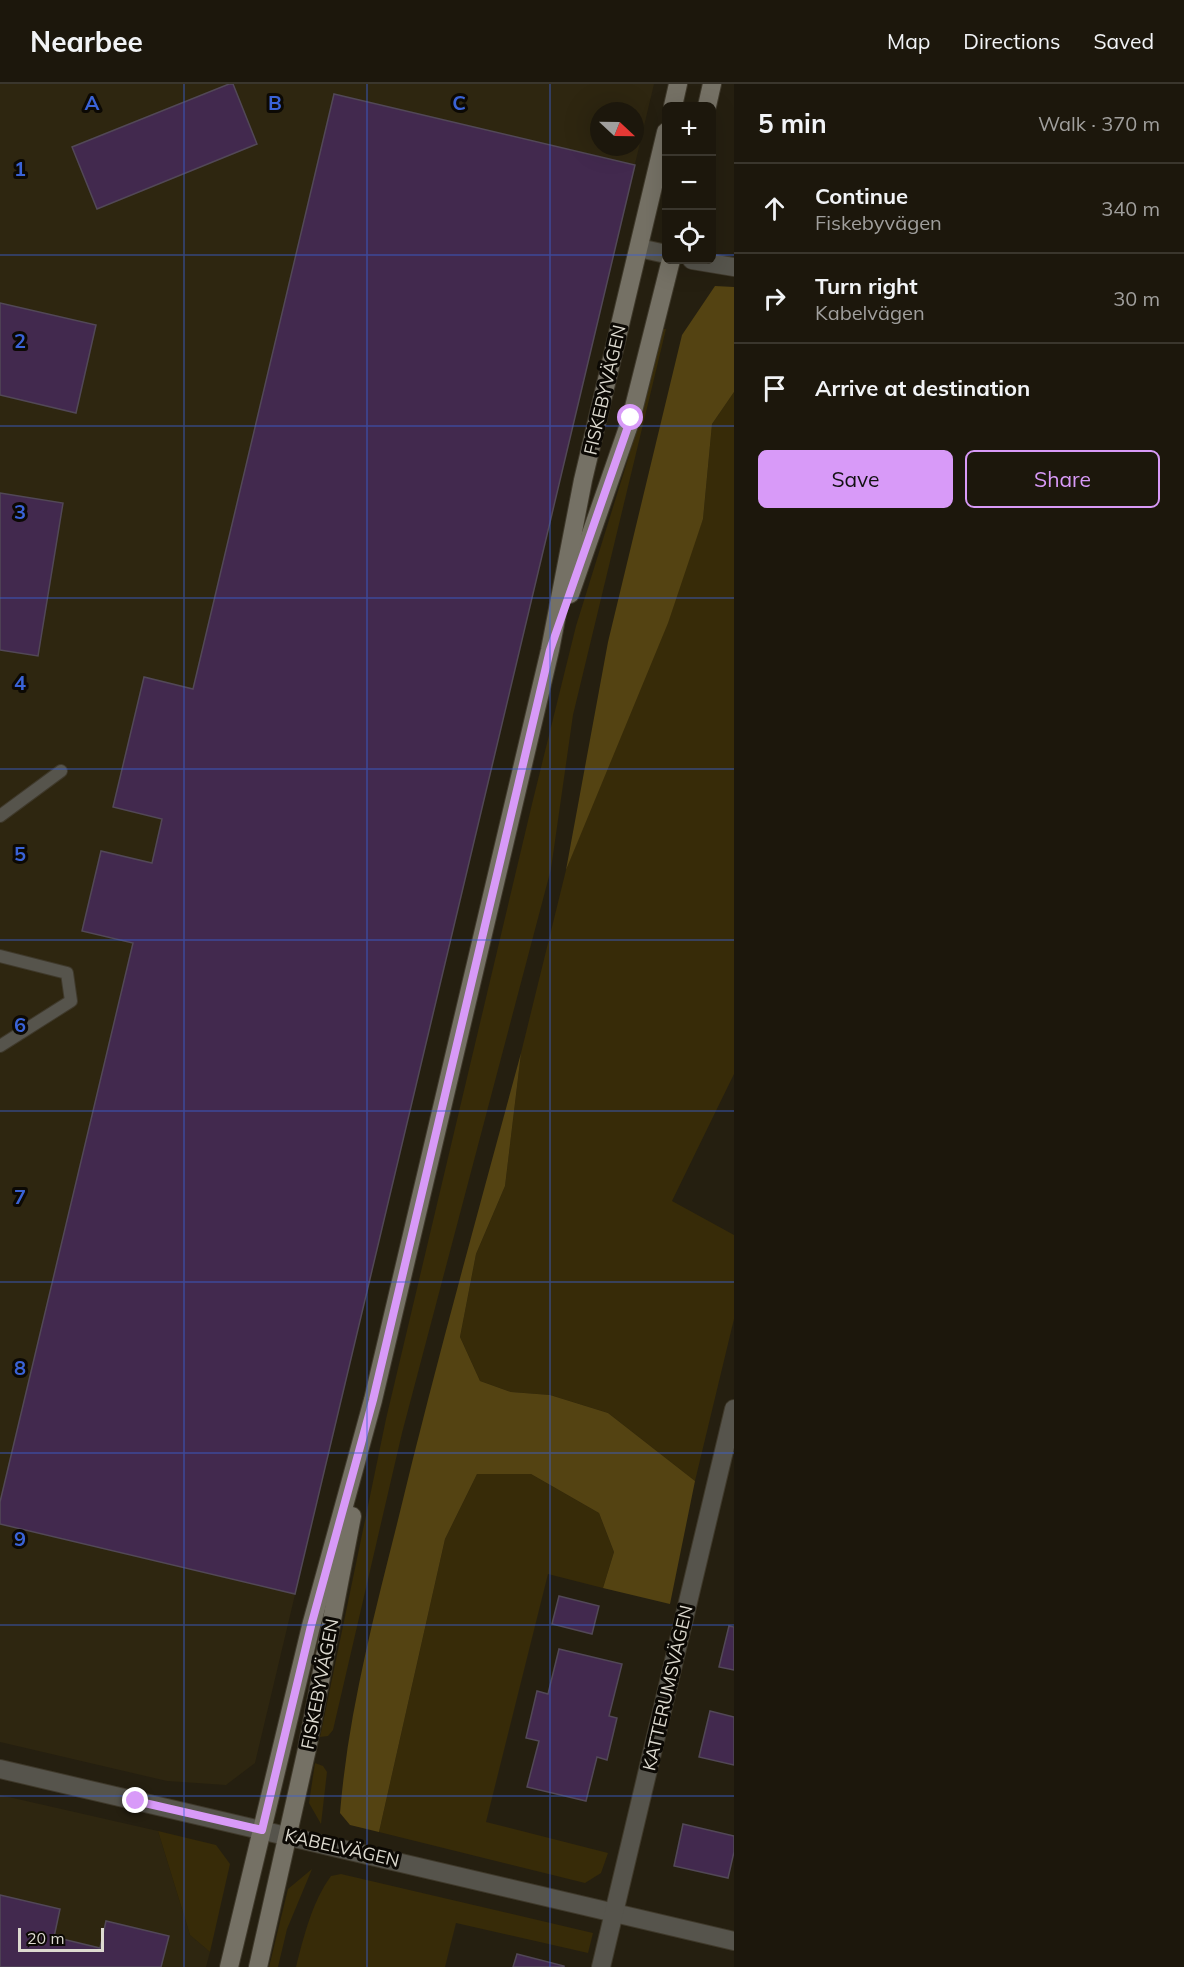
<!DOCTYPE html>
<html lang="en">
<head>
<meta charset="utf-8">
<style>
	body { margin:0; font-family:Mulish,sans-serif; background:#252015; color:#f1f3f6 }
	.controls { position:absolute; right:18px; top:18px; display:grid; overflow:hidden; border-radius:9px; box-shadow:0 6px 24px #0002 }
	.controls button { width:54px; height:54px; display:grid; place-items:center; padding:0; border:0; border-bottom:2px solid #3a362d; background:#1c170c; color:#f1f3f6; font:30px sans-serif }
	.compass { position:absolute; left:590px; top:18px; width:54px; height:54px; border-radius:50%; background:#1c170c; box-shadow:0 6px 24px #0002; rotate:112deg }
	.scale { position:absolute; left:18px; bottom:15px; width:86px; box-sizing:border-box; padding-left:6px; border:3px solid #dddad0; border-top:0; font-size:16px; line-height:21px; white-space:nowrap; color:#dddad0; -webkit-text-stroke:4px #0c0904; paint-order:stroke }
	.stop { position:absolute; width:18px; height:18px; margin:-14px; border:4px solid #d89af8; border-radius:50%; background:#fff }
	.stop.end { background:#d89af8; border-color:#fff; box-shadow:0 2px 6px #0008 }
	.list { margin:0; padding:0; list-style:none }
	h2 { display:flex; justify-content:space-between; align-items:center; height:78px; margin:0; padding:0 24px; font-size:26px }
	h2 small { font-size:20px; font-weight:400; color:#a09f9d }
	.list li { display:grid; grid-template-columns:39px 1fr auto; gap:18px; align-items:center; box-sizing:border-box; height:90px; padding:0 24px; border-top:2px solid #3a362d }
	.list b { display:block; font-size:22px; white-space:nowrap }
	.list p { margin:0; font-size:20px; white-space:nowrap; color:#a09f9d }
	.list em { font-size:20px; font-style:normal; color:#a09f9d }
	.actions { display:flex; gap:12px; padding:18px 24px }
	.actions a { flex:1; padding:14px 0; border:2px solid #d89af8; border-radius:9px; text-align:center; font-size:21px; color:#d89af8 }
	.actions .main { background:#d89af8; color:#111 }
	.icon { flex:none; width:33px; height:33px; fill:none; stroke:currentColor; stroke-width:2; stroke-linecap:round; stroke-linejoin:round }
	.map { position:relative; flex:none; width:734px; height:1883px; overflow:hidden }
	header { display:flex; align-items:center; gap:36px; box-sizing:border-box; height:84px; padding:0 30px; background:#1c170c; border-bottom:2px solid #3a362d }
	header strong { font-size:28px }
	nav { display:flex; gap:33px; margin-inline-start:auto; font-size:21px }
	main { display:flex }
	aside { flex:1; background:#1c170c }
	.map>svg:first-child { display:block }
</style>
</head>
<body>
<header>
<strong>Nearbee</strong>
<nav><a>Map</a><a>Directions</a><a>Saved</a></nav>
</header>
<main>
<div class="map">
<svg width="734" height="1883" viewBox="0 0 734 1883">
	<rect width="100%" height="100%" fill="#251f10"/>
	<g fill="#2e2610" fill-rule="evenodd">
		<path d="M0,0H654L255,1679L226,1701L167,1697L0,1658ZM599,27H635V63H599Z"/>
		<path d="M0,1711L158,1747L190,1851L210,1868L206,1883H0Z"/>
	</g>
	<g fill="#372b08">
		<path d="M663,245H666L573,631L551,785L402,1349L333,1646L328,1652L320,1653L386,1335L532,720L576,542L628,375Z"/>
		<path d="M734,308V990L672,1117L734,1151V1235L695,1397L608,1329L550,1311L511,1308L480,1297L460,1253L476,1170L505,1102L521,969L566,786L703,435L712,340Z"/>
		<path d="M477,1390H531L599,1429L614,1468L603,1504L548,1490L486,1738L608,1769L601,1789L585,1799L379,1748L445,1455Z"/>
		<path d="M315,1679L323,1682L327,1688L321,1740L309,1719Z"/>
		<path d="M158,1747L216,1761L230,1780L210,1868L190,1851Z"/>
		<path d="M312,1785L287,1845L278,1883H269L288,1805Z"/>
		<path d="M341,1790L593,1849L588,1869L456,1839L445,1883H296C304,1852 312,1818 331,1792Z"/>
	</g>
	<g fill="#544312">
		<path d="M715,202L734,203V308L712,340L703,435L668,539L566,786L608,558L682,251Z"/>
		<path d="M521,969L505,1102L476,1170L460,1253L480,1297L511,1308L550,1311L608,1329L695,1397L670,1520L603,1504L614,1468L599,1429L531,1390H477L445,1455L379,1748L350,1741L340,1729C348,1631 373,1535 397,1440C435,1282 479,1125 521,969Z"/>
	</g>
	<g fill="#42294e" stroke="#524857" stroke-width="1.5">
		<path d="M229,0H233L257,60L97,125L72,63Z"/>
		<path d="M334,10L635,81L295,1510L0,1440V1418L133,859L82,847L101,767L152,779L162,735L113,723L144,593L193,605Z"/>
		<path d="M0,219L96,241L76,329L0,311Z"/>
		<path d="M0,409L63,419L38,572L0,566Z"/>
		<path d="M559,1512L599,1522L592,1550L552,1540Z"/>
		<path d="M729,1542L734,1543V1586L719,1583Z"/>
		<path d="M559,1565L622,1580L609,1632L617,1634L607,1676L597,1673L586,1717L527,1703L539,1657L526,1654L537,1607L548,1610Z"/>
		<path d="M710,1627L734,1633V1681L699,1673Z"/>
		<path d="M683,1740L734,1752V1768L728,1794L674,1782Z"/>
		<path d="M0,1811L60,1825L54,1853L100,1864L106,1837L169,1852L161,1883H0Z"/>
		<path d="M517,1870L564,1882V1883H513Z"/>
	</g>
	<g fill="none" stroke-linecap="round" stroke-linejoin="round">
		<defs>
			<g id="lane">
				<path d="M0,732L61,687"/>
				<path d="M0,872L67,889L71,917L0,962"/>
			</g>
			<g id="street">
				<path d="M639,164L666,170"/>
				<path d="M692,176L734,183"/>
				<path d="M0,1685L734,1857"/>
				<path d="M601,1883L734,1325"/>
			</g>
			<g id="secondary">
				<path d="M673,22L678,0"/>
				<path d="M707,22L712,0"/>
				<path d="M570,510L631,335L671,176"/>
				<path d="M229,1883L311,1542L373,1316L550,566L583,396L666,48"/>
				<path d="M258,1883L307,1665L352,1432"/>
			</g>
		</defs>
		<use href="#lane" stroke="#3f392b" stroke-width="14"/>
		<use href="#street" stroke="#3f392b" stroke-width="20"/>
		<use href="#secondary" stroke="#3f392b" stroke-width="20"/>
		<use href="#lane" stroke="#56544c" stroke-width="12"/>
		<use href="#street" stroke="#56544c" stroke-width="18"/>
		<use href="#secondary" stroke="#757165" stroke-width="18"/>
	</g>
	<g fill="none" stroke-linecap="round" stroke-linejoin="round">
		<path stroke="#d89af8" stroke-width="8" d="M136,1717L262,1746L311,1542L373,1316L550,566L631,334"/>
	</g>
	<path fill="none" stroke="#3a63d7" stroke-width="1.5" stroke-opacity="0.55" d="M184,0V1883M367,0V1883M550,0V1883M0,171H666M712,171H734M0,342H734M0,514H734M0,685H734M0,856H734M0,1027H734M0,1198H734M0,1369H734M0,1541H734M0,1712H734"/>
	<g text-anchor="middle" stroke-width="6" stroke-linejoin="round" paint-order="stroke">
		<g font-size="18" fill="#dddad0" stroke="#0c0904">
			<text transform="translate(605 306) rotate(-77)" y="6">FISKEBYVÄGEN</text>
			<text transform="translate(320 1600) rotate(-79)" y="6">FISKEBYVÄGEN</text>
			<text transform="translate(668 1604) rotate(-77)" y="6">KATTERUMSVÄGEN</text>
			<text transform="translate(342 1764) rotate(13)" y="6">KABELVÄGEN</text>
		</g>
	</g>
	<g font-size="20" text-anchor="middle" font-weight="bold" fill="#3a63d7" stroke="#0c0904" stroke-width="6" stroke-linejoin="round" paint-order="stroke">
		<text x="92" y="26">A</text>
		<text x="275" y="26">B</text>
		<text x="459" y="26">C</text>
		<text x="20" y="92">1</text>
		<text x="20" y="264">2</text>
		<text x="20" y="435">3</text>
		<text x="20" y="606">4</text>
		<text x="20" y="777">5</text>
		<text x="20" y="948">6</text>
		<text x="20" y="1120">7</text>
		<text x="20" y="1291">8</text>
		<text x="20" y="1462">9</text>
	</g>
</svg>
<div class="controls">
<button>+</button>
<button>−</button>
<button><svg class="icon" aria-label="locate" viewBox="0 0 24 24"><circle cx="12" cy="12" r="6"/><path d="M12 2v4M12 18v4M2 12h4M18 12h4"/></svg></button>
</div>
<svg class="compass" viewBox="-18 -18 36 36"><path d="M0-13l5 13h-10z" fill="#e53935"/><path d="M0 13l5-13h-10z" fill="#a09f9d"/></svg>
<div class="scale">20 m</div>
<div class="stop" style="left:631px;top:334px"></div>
<div class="stop end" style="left:136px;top:1717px"></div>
</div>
<aside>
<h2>5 min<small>Walk · 370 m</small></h2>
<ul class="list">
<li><svg class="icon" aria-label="ahead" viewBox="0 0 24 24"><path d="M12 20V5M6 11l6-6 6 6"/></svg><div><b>Continue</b><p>Fiskebyvägen</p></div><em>340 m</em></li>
<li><svg class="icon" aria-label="right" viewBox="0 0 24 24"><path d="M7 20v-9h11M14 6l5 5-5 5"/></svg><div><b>Turn right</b><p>Kabelvägen</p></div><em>30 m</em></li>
<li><svg class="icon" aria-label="arrive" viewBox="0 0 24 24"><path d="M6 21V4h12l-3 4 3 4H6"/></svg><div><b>Arrive at destination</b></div></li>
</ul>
<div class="actions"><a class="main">Save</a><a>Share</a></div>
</aside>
</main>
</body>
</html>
